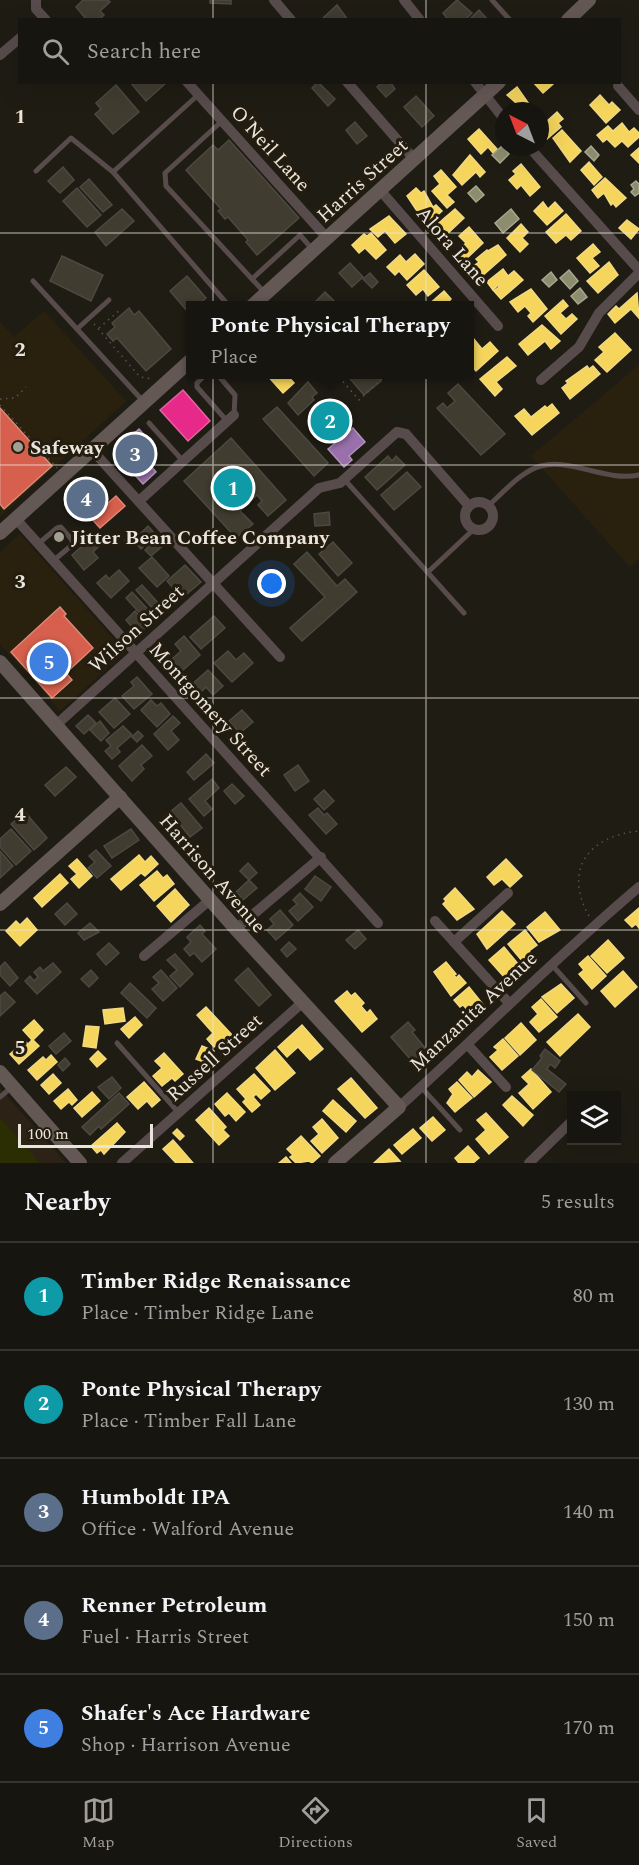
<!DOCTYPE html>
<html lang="en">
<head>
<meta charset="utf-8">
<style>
	body { margin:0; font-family:Spectral,serif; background:#201e18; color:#f1f3f6 }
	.controls { position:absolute; right:18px; bottom:18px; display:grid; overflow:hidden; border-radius:0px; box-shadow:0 6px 24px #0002 }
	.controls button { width:54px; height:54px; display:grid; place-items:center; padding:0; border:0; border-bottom:2px solid #36342f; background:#17150f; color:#f1f3f6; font:30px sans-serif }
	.compass { position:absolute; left:495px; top:102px; width:54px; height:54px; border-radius:50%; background:#17150f; box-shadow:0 6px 24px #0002; rotate:318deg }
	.scale { position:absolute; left:18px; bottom:15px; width:135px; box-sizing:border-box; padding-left:6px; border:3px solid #e9e5dc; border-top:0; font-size:16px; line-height:21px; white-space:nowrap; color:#e9e5dc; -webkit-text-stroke:4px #241d0f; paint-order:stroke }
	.you { position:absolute; left:272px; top:584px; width:21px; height:21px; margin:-15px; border:4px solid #fff; border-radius:50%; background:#1a73e8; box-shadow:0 0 0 9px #1a73e833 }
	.badge { display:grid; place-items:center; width:39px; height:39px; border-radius:50%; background:#a29f96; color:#fff; font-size:20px; font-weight:700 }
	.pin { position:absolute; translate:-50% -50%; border:3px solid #fff; box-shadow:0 2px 6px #0006 }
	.popup { position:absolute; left:186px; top:301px; width:288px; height:78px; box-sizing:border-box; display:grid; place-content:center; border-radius:0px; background:#17150f; filter:drop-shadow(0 2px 4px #0005); font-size:20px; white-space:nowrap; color:#9e9f9e }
	.popup b { font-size:22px; color:#f1f3f6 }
	.popup::after { content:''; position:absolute; left:50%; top:100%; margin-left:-12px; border:12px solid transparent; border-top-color:#17150f }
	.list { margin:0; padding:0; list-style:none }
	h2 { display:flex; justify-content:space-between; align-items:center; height:78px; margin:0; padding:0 24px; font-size:26px }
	h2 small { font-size:20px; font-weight:400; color:#9e9f9e }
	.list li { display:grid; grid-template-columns:39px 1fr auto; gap:18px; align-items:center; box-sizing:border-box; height:108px; padding:0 24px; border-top:2px solid #36342f }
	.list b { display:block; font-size:22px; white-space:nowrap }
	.list p { margin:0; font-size:20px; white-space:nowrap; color:#9e9f9e }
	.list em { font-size:20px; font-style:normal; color:#9e9f9e }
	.icon { flex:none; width:33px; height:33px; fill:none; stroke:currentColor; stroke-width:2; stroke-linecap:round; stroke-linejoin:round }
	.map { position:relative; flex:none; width:639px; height:1163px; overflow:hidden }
	.search { position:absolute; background:#17150f; box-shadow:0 6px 24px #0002; left:18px; right:18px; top:18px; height:66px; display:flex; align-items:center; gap:15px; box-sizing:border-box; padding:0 21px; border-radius:0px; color:#9e9f9e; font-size:22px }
	.sheet { height:618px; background:#17150f }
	nav { display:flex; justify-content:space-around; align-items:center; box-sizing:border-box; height:84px; border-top:2px solid #36342f; background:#17150f; font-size:16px; color:#9e9f9e }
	nav a { display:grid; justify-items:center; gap:3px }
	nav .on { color:#a29f96 }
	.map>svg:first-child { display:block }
</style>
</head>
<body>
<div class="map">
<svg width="639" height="1163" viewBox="0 0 639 1163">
	<rect width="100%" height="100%" fill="#1f1c14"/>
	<g fill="#29210e">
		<path d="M44,311L126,401L0,517V322L14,337Z"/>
		<path d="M639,365V558L630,567L531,456Z"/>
		<path d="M20,534L125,652L60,711L0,644V552Z"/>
	</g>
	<path fill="#2c2215" d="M0,1088L52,1147L66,1163H0Z"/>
	<path fill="#2b2e03" d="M0,1118L40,1163H0Z"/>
	<g fill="#f6d55c" stroke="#f2da82" stroke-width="1.5">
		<path d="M533,82H552L553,84L543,93Z"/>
		<path d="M517,87L529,104L523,109L507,95Z"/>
		<path d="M600,95L609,105L612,102L620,110L606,123L590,105Z"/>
		<path d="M557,112L563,119L558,123L561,127L547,139L540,131V121L543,118L546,122Z"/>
		<path d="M622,123L629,132L634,128L639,133V137L628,147L622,141L615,147L607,139L603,142L597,135L608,126L613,131Z"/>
		<path d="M479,129L497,149L493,153L488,147L481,154L468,139Z"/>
		<path d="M562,130L581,151L570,162L553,138Z"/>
		<path d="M639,148V163L631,155Z"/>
		<path d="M470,155L485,172L480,177L476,172L462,185L453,175Z"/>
		<path d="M589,162L602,177L594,185L581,170Z"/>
		<path d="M521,164L540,187L530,196L521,185L517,189L509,180L516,174L513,171Z"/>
		<path d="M441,170L456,187L447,195L454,202L447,208L432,191L440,184L434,176Z"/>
		<path d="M605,178L626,198L616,207L613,203L611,205L604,193L598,198L592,190Z"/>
		<path d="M416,188L421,193L424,191L433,207L436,205L442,211L430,222L421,212L419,214L407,196Z"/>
		<path d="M543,202L548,209L555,202L563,211L547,225L534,211Z"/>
		<path d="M455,209L464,218L444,237L434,227Z"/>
		<path d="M566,214L581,231L571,240L566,235L556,243L546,232Z"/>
		<path d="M389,216L406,234L395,243L385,231L378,237L370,229Z"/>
		<path d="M627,220L639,229L631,239L619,228Z"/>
		<path d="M521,224L528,232L522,238L528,244L520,252L507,238Z"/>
		<path d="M469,227L483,243L465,260L457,252L466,243L459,236Z"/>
		<path d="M371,233L386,250L376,259L365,248L359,253L352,245L364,234L367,236Z"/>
		<path d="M593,244L600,252L592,258L599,266L590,273L577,258Z"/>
		<path d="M498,245L506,255L481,277L472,267L479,262L476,259L487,250L488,251Z"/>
		<path d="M415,254L424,264L407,280L399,271L395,275L387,267L400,255L406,262Z"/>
		<path d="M609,262L618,275L598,293L587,281Z"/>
		<path d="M503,269L508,276L514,271L523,280L501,299L494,291L499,287L498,285L493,290L487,282Z"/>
		<path d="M424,270L439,287L428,296L423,289L416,295L407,285Z"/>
		<path d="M531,289L547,309L533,322L528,316L531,313L525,306L518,312L510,302Z"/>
		<path d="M444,291L451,299L444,306H427Z"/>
		<path d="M637,293L639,318L631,309L615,323L608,314L616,306L619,309Z"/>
		<path d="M563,300L568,306L560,313L566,319L572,314L577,319L561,334L545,316Z"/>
		<path d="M542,325L560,341L551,349L545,341L528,355L519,344Z"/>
		<path d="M615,333L631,350L607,372L595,360L604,352L599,347Z"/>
		<path d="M473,338L482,349L490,342L498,351L476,371L470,364L473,362L470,358V342Z"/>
		<path d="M507,357L516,366L496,382L502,389L495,396L480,379Z"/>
		<path d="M587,366L589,369L593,366L600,374L570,399L562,388L568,383L566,381Z"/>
		<path d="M266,374H286L294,383L283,393Z"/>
		<path d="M552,404L559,413L532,435L515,416L524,409L531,417L545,406L547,408Z"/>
		<path d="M139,855L145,862L151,856L158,864L145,876L141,873L121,890L111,879Z"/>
		<path d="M77,859L92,876L79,888L71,879L77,874L69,866Z"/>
		<path d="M506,859L522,876L510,887L502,879L494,885L487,877Z"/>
		<path d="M157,871L163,878L167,875L174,884L154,901L140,885Z"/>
		<path d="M60,874L68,883L42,907L34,898Z"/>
		<path d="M455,888L474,909L457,920L443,904L446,901L444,899Z"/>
		<path d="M175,889L189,905L171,922L157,906Z"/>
		<path d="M639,908V928L636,924L632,927L625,920Z"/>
		<path d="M502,911L515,924L487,949L477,934Z"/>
		<path d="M545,912L560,930L539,942L527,927Z"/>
		<path d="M27,918L37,930L20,946L6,931L16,921L20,925Z"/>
		<path d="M525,930L537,945L529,951L532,955L523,962L508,944Z"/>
		<path d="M608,940L624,958L607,973L591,956Z"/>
		<path d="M504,947L519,965L505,978L489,960Z"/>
		<path d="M588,956L606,976L592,989L579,974L584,970L579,964Z"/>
		<path d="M446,962L456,974L454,975L456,978L459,975L466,983L451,996L434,972Z"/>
		<path d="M623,971L637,987L615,1007L601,991Z"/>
		<path d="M561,984L574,998L557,1013L542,997Z"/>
		<path d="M469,987L485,1007L474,1017L463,1005L460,1007L454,1000Z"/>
		<path d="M347,991L351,996L355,993L364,1003L361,1006L367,1013L370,1010L377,1019L362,1032L335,1001Z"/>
		<path d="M541,999L557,1017L539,1032L530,1022L538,1014L532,1007Z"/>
		<path d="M206,1007L233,1036L224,1044L221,1041L214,1047L207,1039L213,1033L197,1015Z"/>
		<path d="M123,1008L125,1021L105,1024L103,1010Z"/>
		<path d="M578,1014L590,1027L560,1056L547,1042Z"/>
		<path d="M135,1017L142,1025L129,1038L121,1029Z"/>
		<path d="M34,1020L43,1030L33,1040L39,1046L19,1064L10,1054L25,1041L28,1044L32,1040L23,1030Z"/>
		<path d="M521,1023L536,1040L520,1055L505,1038Z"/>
		<path d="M302,1025L323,1049L310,1060L298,1047L287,1057L278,1047Z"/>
		<path d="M86,1026L99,1027L96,1048L83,1046Z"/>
		<path d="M503,1039L518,1056L502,1070L490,1057L498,1050L494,1047Z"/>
		<path d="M202,1046L214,1051L209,1064L196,1059Z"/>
		<path d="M275,1050L295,1073L275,1090L256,1068Z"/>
		<path d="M98,1051L106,1059L97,1067L90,1059Z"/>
		<path d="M164,1053L183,1074L175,1081L172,1078L162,1086L153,1076L162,1068L155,1061Z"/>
		<path d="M51,1055L57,1062L37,1080L28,1070L43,1057L46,1060Z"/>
		<path d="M531,1069L551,1092L533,1109L519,1093L529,1084L522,1077Z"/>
		<path d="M478,1070L491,1082L474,1097L459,1080L467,1072L472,1077Z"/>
		<path d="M53,1074L61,1083L49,1094L41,1085Z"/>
		<path d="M254,1074L270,1091L261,1099L256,1094L253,1097L260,1105L252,1112L243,1102L246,1099L237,1089Z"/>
		<path d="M351,1078L377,1108L365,1118L338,1089Z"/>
		<path d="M144,1082L160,1100L152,1107L147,1101L138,1109L127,1097Z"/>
		<path d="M457,1082L472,1098L455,1112L447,1103L453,1094L449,1089Z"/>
		<path d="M68,1089L77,1100L72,1105L69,1102L61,1109L54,1101Z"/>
		<path d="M92,1092L100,1101L82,1117L74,1108Z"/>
		<path d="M227,1093L245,1112L236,1121L229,1113L225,1116L215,1104Z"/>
		<path d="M512,1096L533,1115L523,1126L503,1105Z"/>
		<path d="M333,1100L356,1121L346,1132L323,1111Z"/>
		<path d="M209,1108L226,1127L223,1130L229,1136L219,1145L196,1120Z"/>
		<path d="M486,1113L508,1137L489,1154L476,1139L486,1130L477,1120Z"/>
		<path d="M433,1117L445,1130L432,1141L420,1128Z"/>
		<path d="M322,1119L338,1138L322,1153L311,1141L319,1134L313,1127Z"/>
		<path d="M117,1123L125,1132L104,1154L101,1150L97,1153L91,1146Z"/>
		<path d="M177,1129L184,1136L180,1140L173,1133Z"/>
		<path d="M413,1129L421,1138L402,1154L394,1145Z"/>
		<path d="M301,1136L320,1156L312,1163L309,1161L296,1163L290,1157L293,1155L287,1149Z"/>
		<path d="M173,1140L193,1163H176L163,1149Z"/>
		<path d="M468,1146L479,1158L473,1163H459L455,1158Z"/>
		<path d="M389,1149L400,1161L374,1163Z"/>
		<path d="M286,1157L291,1163H279Z"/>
	</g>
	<g fill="#d6604d" stroke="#dc8878" stroke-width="1.5">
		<path d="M0,408L52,466L4,509L0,504Z"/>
		<path d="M84,485L100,502L87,513L71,496Z"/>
		<path d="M116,496L125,506L100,528L91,518Z"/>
		<path d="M60,533L63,536L57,542L54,539Z"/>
		<path d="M60,607L66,614L64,616L93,648L66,673L72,680L52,698L11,652Z"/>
	</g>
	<g fill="#9970ab" stroke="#b193ba" stroke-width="1.5">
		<path d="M353,428L365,442L349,456L352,460L344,467L328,449Z"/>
		<path d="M139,429L156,448L144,458L156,472L143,484L120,459V446Z"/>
	</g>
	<path fill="#e7298a" stroke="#e861a3" stroke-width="1.5" d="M183,390L210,421L188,441L160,410Z"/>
	<g fill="#8c8c6e" stroke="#a8a78f" stroke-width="1.5">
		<path d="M502,146L509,154L500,163L492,155Z"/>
		<path d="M591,146L599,155L594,161L585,152Z"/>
		<path d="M636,181L639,184V193L635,196L631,192L634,189L631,185Z"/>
		<path d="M476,186L484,195L476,202L468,193Z"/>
		<path d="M511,209L519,219L503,233L495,223Z"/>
		<path d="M569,270L578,281L570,289L560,278Z"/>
		<path d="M551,272L557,280L549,287L542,280Z"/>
		<path d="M580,288L587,297L578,304L571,296Z"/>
	</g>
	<g fill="#403c30" stroke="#4c4942" stroke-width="1.5">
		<path d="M83,0H108L110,2L100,11L104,15L99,20H87L76,7Z"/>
		<path d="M210,0H231V4L210,3Z"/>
		<path d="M457,0L472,13L465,20H448L443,13Z"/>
		<path d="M337,5L348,20H321Z"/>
		<path d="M479,10L488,20H469Z"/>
		<path d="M130,82H167L146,101Z"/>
		<path d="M318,82L335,99L328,106L312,88Z"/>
		<path d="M382,82H390L395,89L386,97L377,87Z"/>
		<path d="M116,85L139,112L113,134L95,114L101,109L96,103Z"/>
		<path d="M416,96L434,116L422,127L404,107Z"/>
		<path d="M355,122L367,136L357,144L346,130Z"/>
		<path d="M229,140L299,218L257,255L246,242L248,240L228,217L225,219L218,211L221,209L186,170L213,145L218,150Z"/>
		<path d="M63,167L74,180L60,193L48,181Z"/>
		<path d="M89,179L112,205L103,212L80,187Z"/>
		<path d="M77,188L101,215L87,227L63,201Z"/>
		<path d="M122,209L134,221L106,246L95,232Z"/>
		<path d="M62,256L103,275L91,301L50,281Z"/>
		<path d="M350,263L363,277L352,287L339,273Z"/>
		<path d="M370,273L378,282L372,288L363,279Z"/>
		<path d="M187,276L206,298L197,306H190L189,313L170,291Z"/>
		<path d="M325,292L337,304L311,306Z"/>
		<path d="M129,308L134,315L139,311L171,349L146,371L117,338L113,341L107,334L115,327L112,323Z"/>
		<path d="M346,374H380L377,377L381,381L364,395Z"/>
		<path d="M308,382L317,393L312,397L314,400L298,415L288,403Z"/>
		<path d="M458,384L505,434L481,455L437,408L443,403L447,408L455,401L448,393Z"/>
		<path d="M328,404L341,422L326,436L316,424L322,419L317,413Z"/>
		<path d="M277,407L328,463L314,476L263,419Z"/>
		<path d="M231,438L286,500L268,516L258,505L262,501L257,495L240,511L253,524L236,538L184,481Z"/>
		<path d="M388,456L392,461L396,456L405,465L377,490L365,477Z"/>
		<path d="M407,472L421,487L394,510L381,495Z"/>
		<path d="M329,512L330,525L315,526L314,514Z"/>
		<path d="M148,526L156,535L141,549L133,540L129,544L125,540L136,530L140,534Z"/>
		<path d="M98,532L105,540L93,552L98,558L84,570L72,555Z"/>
		<path d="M159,537L165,544L151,556L145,550Z"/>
		<path d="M333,542L352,563L338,576L319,554Z"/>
		<path d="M307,552L337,586L345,579L357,592L302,641L290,628L325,597L294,564Z"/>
		<path d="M152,557L169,576L157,587L139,568Z"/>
		<path d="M185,565L201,582L182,598L167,581Z"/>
		<path d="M119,570L129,581L111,598L97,583L106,575L109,579Z"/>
		<path d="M142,585L160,605L154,610L136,590Z"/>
		<path d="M132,592L152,614L146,620L126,598Z"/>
		<path d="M135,611L148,626L138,634L126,620Z"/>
		<path d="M214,616L225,628L201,649L190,637Z"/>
		<path d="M184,636L200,655L182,671L172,659L181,651L175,644Z"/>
		<path d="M228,651L236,660L244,653L253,663L232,682L214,663Z"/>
		<path d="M208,670L223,686L213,695L206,687L198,695L190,686Z"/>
		<path d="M137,677L152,694L134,709L122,696L134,686L131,682Z"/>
		<path d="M115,698L130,714L114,728L99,712Z"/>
		<path d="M151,700L157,706L161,703L170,714L157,727L141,710Z"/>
		<path d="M242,710L253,722L240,733L229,721Z"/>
		<path d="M88,715L96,723L84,734L76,726Z"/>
		<path d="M173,716L180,723L171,731L179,740L168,750L154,734Z"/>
		<path d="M100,721L109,733L101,741L90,730Z"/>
		<path d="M123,726L132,735L117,748L120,752L112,759L105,751L111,746L106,740Z"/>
		<path d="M138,731L143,736L137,742L132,737Z"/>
		<path d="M142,745L152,756L141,765L144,769L132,781L119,766Z"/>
		<path d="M206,754L214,763L194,780L187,772Z"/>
		<path d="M298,765L309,781L295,791L284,775Z"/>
		<path d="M66,767L76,777L55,796L45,785Z"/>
		<path d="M212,779L219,788L205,801L212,809L204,816L189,799Z"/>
		<path d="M232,784L244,796L235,804L224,791Z"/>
		<path d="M324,790L334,801L324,810L314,799Z"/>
		<path d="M181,803L202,828L190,837L178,822L172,827L164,817Z"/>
		<path d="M318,808L324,815L327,813L337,824L326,834L309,815Z"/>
		<path d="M25,812L47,838L34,850L11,824Z"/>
		<path d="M11,829L31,851L16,865L0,847V839Z"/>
		<path d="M131,829L139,840L112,858L104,846Z"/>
		<path d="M96,850L111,866L97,878L88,868L95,862L89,856Z"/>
		<path d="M0,851L13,866L0,878Z"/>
		<path d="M248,863L257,873L249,880L257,888L243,900L236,892L249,880L240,871Z"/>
		<path d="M315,876L331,887L321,901L305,889Z"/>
		<path d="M300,893L313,907L298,921L289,911L297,904L293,900Z"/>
		<path d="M67,903L77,914L65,925L55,914Z"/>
		<path d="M280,910L293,925L276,940L267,930L274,924L270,919Z"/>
		<path d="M90,923L99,932L84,940L78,933Z"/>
		<path d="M200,925L205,931L202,934L216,949L202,962L194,953L190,956L184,949L191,942L187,937Z"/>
		<path d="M358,930L366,939L355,949L346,940Z"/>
		<path d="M289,942L296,949L287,957L281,950Z"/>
		<path d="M109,943L119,953L106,965L97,954Z"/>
		<path d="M175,954L193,974L180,987L170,976L177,970L167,960Z"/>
		<path d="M5,962L18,978L10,986L0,975V967Z"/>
		<path d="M53,963L61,972L37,994L25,981L30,976L34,981L38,977L34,972L40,967L43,971Z"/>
		<path d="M248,968L271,995L259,1006L235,980Z"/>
		<path d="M91,970L98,978L89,987L81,979Z"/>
		<path d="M161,970L177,988L163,1001L152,989L159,983L153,977Z"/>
		<path d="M130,983L156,1008L147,1018L121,993Z"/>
		<path d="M5,992L15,1002L0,1016V996Z"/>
		<path d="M408,1022L415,1030L412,1032L425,1048L416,1055L423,1063L418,1068L391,1037Z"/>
		<path d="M64,1033L71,1041L56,1054L49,1046Z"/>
		<path d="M545,1049L560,1061L555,1068L550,1064L547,1069L566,1084L559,1092L532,1070L542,1058L540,1056Z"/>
		<path d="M65,1058L70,1064L63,1071L58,1065Z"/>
		<path d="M112,1077L121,1088L109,1099L98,1087Z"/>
		<path d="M119,1093L129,1104L101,1129L99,1126L90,1135L82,1127Z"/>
	</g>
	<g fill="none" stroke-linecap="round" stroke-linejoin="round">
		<g stroke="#595250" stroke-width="1.5" stroke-dasharray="1.5 4.5" stroke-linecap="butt">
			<path d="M94,324L140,377L152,379"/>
			<path d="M99,328L121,309"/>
			<path d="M339,377L359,400L387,374"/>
			<path d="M0,399L15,398L26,387"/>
			<path d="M0,405L57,468"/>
			<path d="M589,916C563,870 588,836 639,831"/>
		</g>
		<g stroke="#574c4b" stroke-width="5">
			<path d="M492,0L510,20"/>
			<path d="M222,121L165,173L166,186L264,292"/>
			<path d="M36,171L71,138L113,172L229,306"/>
			<path d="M113,172L198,95"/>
			<path d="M252,279L300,235L312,249"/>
			<path d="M33,281L143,401"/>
			<path d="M77,329L109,300"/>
			<path d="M206,374L197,383V387L227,421"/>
			<path d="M217,374L235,395L234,415"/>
			<path d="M149,423L183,461"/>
			<path d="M344,479L464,613"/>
			<path d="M488,506C503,493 521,471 541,466C571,458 606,482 639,475"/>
			<path d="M38,544L57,528L61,527L72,540V545L53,561"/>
			<path d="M428,572L474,529"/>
			<path d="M552,965L586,1003"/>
			<path d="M117,1043L178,1112"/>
			<path d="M421,1087L460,1130"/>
			<path d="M0,1097L12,1087"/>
		</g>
		<g stroke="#574c4b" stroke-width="10">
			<path d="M36,0V9L46,20"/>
			<path d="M274,0L291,20"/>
			<path d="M404,0L420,20"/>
			<path d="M0,55L20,38"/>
			<path d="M187,82L327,238"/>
			<path d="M347,82L414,159"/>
			<path d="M475,82L504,119"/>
			<path d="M618,86L639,110"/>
			<path d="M529,147L639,270"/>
			<path d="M380,190L498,326"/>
			<path d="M322,374L329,383"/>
			<path d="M541,380L579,347L599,313L639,273"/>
			<path d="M92,450L280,657"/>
			<path d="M139,501L234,415"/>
			<circle cx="479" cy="516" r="14"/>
			<path d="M16,519L378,923"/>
			<path d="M56,725L319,488L340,483L397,432L406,434L469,506"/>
			<path d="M435,921L508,1002"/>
			<path d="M236,929L321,857"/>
			<path d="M454,942L508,893"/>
			<path d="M144,956L211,899"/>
			<path d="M468,1045L506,1087"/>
			<path d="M399,1107C480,1034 556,957 639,887"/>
			<path d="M122,1163L303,1002"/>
			<path d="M529,1163L572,1121"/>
		</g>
		<g stroke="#645855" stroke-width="14">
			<path d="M568,20L589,0"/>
			<path d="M252,306L499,82"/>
			<path d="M0,533L190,361"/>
			<path d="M0,662L236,929L399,1107L335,1163"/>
			<path d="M0,904L120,797"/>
			<path d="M0,1072L80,1163"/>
		</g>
	</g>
	<path fill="none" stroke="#e9e5dc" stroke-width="1.5" stroke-opacity="0.55" d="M213,0V20M426,0V20M213,82V1163M426,82V1163M0,233H639M0,465H639M0,698H639M0,930H639"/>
	<g fill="#a29f96" stroke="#241d0f" stroke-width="2">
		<circle cx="18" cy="447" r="6"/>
		<circle cx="59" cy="537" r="6"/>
	</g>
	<g text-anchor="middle" stroke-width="6" stroke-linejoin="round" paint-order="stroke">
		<g font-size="20" fill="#e9e5dc" stroke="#241d0f">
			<text transform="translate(271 148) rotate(48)" y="7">O'Neil Lane</text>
			<text transform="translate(362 180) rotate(-42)" y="7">Harris Street</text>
			<text transform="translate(453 246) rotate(49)" y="7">Alora Lane</text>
			<text transform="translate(136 628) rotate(-42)" y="7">Wilson Street</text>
			<text transform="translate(211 709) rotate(48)" y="7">Montgomery Street</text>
			<text transform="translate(213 873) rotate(49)" y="7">Harrison Avenue</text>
			<text transform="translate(473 1011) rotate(-43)" y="7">Manzanita Avenue</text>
			<text transform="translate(214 1057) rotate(-42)" y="7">Russell Street</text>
		</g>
		<g font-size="20" font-weight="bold" fill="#e9e5dc" stroke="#241d0f" text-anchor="start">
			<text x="30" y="454">Safeway</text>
			<text x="71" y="544">Jitter Bean Coffee Company</text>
		</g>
	</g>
	<g font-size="20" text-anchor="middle" font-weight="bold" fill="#e9e5dc" stroke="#241d0f" stroke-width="6" stroke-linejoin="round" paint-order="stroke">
		<text x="20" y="123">1</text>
		<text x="20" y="356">2</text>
		<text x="20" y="588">3</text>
		<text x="20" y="821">4</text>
		<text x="20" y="1054">5</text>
	</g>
</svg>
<div class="controls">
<button><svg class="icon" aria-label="layers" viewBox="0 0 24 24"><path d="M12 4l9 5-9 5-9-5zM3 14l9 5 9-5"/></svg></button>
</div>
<svg class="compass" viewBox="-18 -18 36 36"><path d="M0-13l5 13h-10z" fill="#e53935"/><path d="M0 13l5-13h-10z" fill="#9e9f9e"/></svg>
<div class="scale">100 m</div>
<div class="you"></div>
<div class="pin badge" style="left:233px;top:488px;background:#0f9aa8">1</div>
<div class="pin badge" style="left:330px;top:421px;background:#0f9aa8">2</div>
<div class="popup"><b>Ponte Physical Therapy</b>Place</div>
<div class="pin badge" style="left:135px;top:454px;background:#5c6f8a">3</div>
<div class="pin badge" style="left:86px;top:499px;background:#5c6f8a">4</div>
<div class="pin badge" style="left:49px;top:662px;background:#3f7fe0">5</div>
<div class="search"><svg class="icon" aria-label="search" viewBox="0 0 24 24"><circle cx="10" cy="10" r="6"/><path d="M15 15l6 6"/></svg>Search here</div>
</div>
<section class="sheet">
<h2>Nearby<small>5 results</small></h2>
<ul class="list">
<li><span class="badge" style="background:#0f9aa8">1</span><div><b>Timber Ridge Renaissance</b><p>Place · Timber Ridge Lane</p></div><em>80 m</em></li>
<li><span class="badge" style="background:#0f9aa8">2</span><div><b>Ponte Physical Therapy</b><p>Place · Timber Fall Lane</p></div><em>130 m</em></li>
<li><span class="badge" style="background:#5c6f8a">3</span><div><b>Humboldt IPA</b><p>Office · Walford Avenue</p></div><em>140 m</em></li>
<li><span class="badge" style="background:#5c6f8a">4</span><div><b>Renner Petroleum</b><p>Fuel · Harris Street</p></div><em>150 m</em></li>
<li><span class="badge" style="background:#3f7fe0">5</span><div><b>Shafer's Ace Hardware</b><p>Shop · Harrison Avenue</p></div><em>170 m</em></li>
</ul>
</section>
<nav>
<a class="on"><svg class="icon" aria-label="map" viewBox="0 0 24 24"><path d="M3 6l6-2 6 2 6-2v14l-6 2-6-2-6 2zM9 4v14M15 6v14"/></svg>Map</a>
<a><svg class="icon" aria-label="directions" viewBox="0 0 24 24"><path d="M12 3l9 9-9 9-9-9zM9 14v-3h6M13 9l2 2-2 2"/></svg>Directions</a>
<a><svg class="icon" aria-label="saved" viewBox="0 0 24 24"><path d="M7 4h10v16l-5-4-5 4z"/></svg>Saved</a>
</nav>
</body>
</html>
